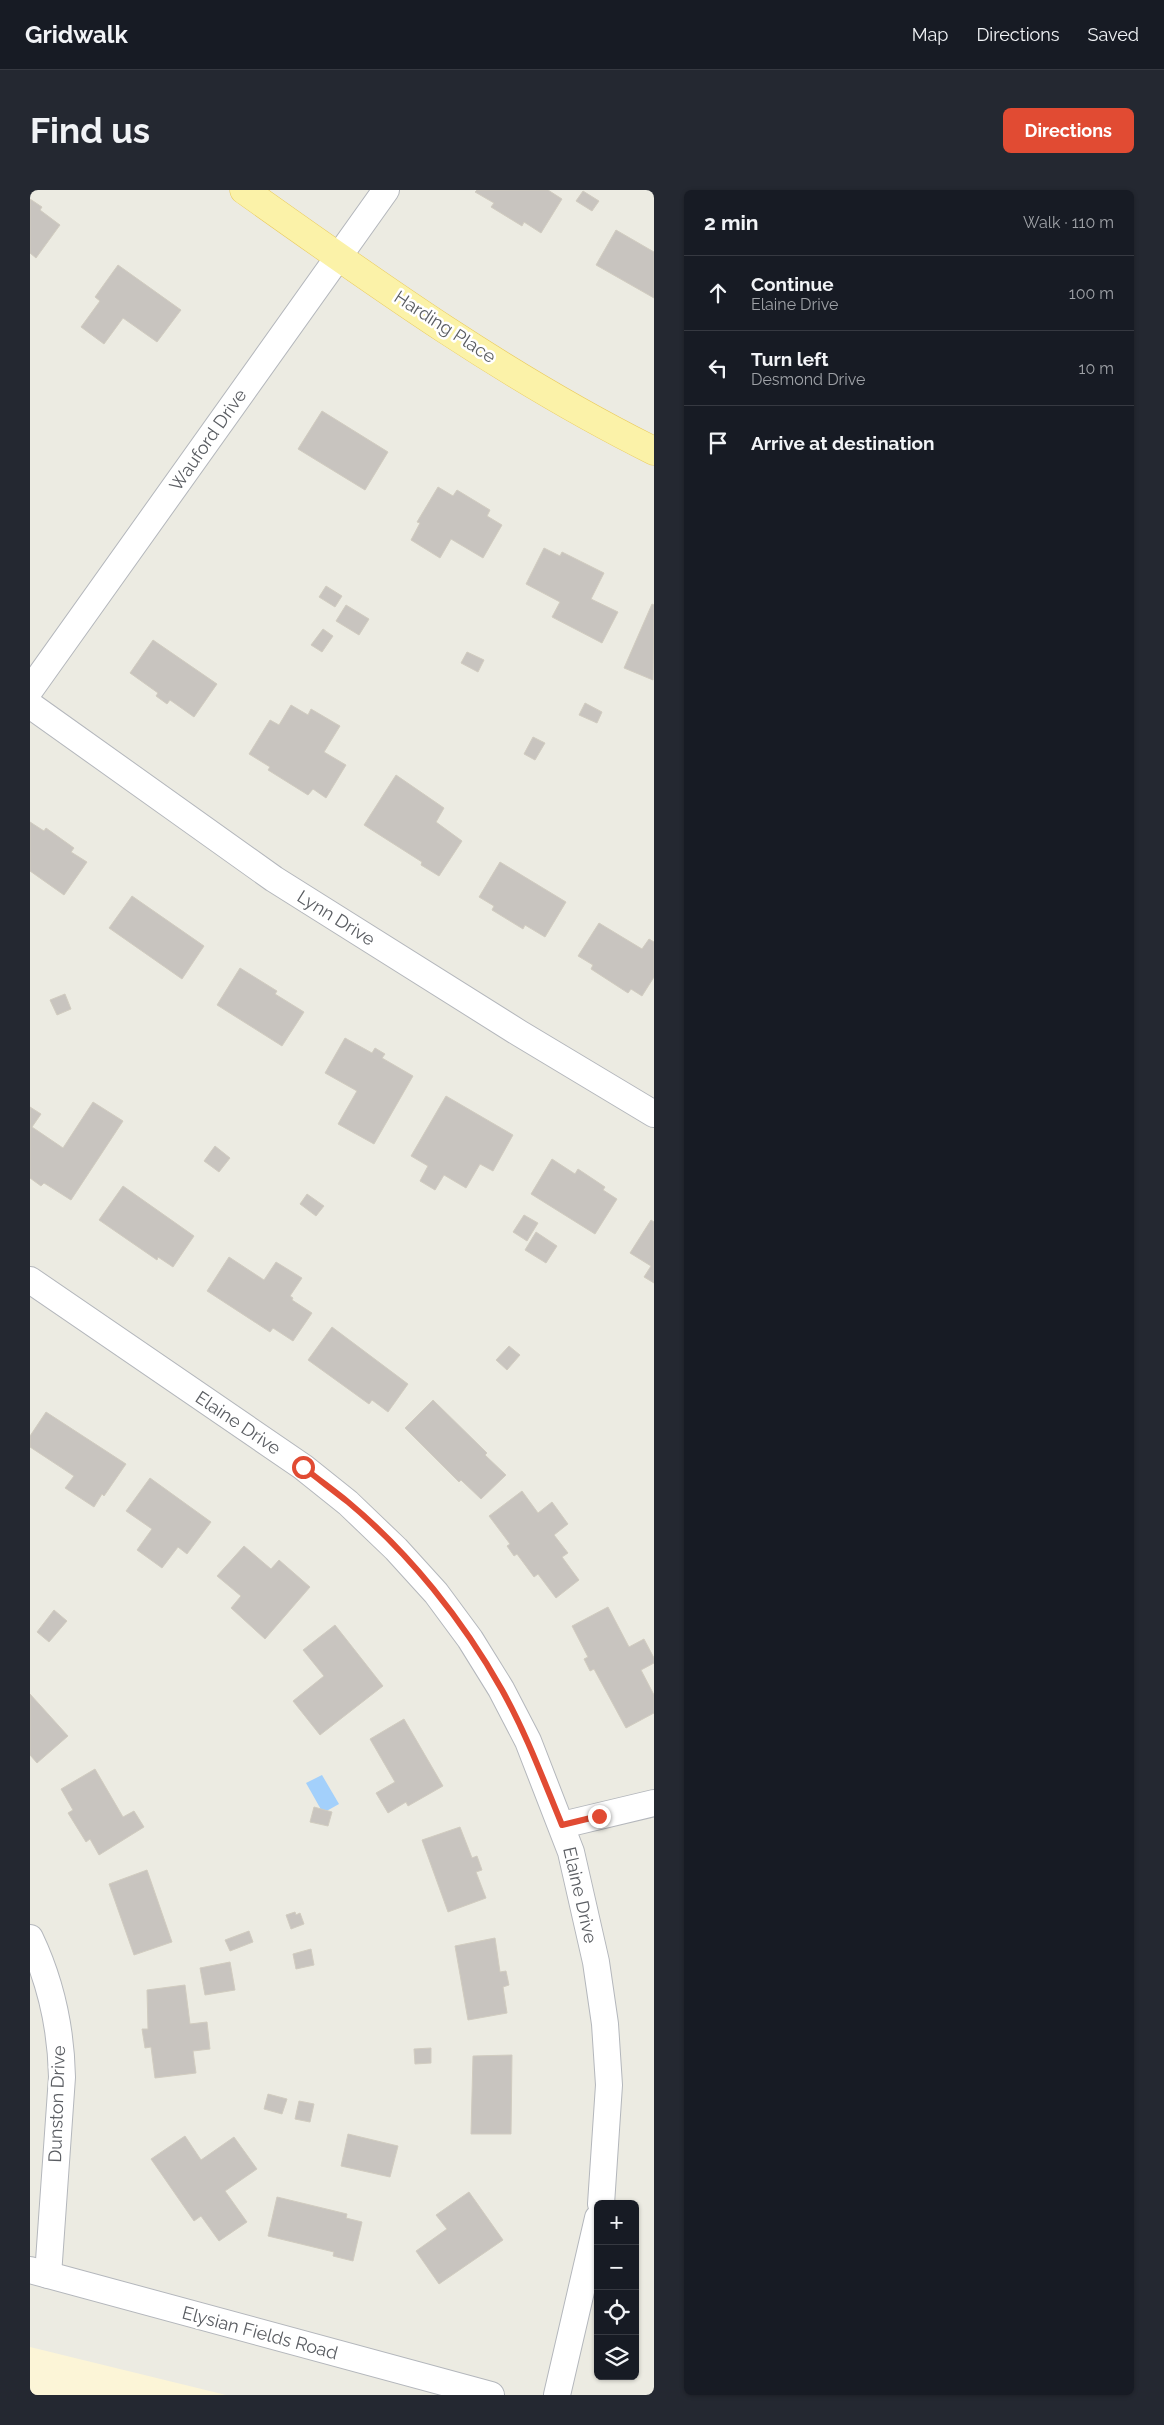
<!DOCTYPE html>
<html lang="en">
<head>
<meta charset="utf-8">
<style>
	body { margin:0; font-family:Raleway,sans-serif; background:#242831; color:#f1f3f6 }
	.controls { position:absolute; right:15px; bottom:15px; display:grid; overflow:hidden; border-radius:8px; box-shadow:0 1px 4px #0004 }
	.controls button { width:45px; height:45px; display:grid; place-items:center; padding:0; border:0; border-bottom:1px solid #363941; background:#171b24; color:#f1f3f6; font:25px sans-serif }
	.stop { position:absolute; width:15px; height:15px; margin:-11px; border:4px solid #e14b33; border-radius:50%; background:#fff }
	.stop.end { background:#e14b33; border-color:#fff; box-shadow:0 1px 5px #0008 }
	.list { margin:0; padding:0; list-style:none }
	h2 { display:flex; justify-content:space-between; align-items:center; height:65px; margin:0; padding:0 20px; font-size:21px }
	h2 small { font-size:16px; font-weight:400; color:#9ea1a6 }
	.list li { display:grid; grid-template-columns:32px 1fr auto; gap:15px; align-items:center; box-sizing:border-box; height:75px; padding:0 20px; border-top:1px solid #363941 }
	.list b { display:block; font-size:19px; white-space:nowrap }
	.list p { margin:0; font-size:16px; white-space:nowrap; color:#9ea1a6 }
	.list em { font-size:16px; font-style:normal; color:#9ea1a6 }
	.icon { flex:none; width:28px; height:28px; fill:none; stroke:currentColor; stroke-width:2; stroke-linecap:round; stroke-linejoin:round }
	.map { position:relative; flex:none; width:624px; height:2205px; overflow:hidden; border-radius:8px }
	header { display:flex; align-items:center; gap:30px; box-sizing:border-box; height:70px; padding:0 25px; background:#171b24; border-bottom:1px solid #363941 }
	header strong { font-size:24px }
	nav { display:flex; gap:28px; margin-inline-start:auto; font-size:18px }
	.intro { display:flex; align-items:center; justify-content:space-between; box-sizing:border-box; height:120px; padding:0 30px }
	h1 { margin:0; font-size:35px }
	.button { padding:12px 22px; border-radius:8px; background:#e14b33; color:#fff; font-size:18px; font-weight:700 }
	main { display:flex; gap:30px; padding:0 30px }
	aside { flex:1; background:#171b24; border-radius:8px; box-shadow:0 1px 4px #0004 }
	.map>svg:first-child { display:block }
</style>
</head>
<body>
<header>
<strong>Gridwalk</strong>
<nav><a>Map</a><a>Directions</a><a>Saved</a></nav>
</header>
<div class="intro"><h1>Find us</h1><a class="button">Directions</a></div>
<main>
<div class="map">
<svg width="624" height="2205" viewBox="0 0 624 2205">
	<rect width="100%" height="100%" fill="#ecebe2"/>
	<path fill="#fcf5d7" d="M0,2157L196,2205H0Z"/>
	<path fill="#a3d0fb" d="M292,1585L309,1614L293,1623L276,1593Z"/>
	<g fill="#c8c4bf" stroke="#d1ccc0">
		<path d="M447,0H518L532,9L511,43L494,32L492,36L461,17L464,13L445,2Z"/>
		<path d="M553,1L569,11L562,21L546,11Z"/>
		<path d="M0,9L12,17L10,20L30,35L6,68L0,63Z"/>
		<path d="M586,40L624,62V108L566,75Z"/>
		<path d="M88,75L151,120L127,152L93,128L74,154L51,137L70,111L65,107Z"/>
		<path d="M292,221L358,262L335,300L268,259Z"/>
		<path d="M408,297L423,306L427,300L460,320L457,326L472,335L453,368L421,349L410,368L381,350L390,333L387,332Z"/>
		<path d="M514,358L530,366L532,362L574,383L561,409L588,422L572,453L522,427L530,412L496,394Z"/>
		<path d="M296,396L312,406L305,417L289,407Z"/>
		<path d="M622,414L624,415L623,490L594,478Z"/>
		<path d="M316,415L339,429L329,445L306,431Z"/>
		<path d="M293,439L303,446L292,462L281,455Z"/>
		<path d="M123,450L187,494L164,527L140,510L137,514L126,506L128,503L100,483Z"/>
		<path d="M437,462L454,470L448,482L431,473Z"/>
		<path d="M555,513L572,522L567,533L549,525Z"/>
		<path d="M261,515L278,525L281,519L310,536L294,562L316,575L296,608L283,599L278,605L238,580L240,577L219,564L240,530L249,535Z"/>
		<path d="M503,547L515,553L505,570L494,564Z"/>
		<path d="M366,585L414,618L406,632L432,651L409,686L391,675L392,672L334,635Z"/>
		<path d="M0,632L14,641L16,638L44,658L41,662L57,672L34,705L0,681Z"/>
		<path d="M470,672L536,712L515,747L495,735L493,739L462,720L464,716L449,707Z"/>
		<path d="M102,706L174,756L152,789L79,738Z"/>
		<path d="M569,733L612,759L619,749L624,752V787L612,806L601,799L598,803L561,779L563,775L548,766Z"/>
		<path d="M210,778L247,801L245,804L274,822L252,856L187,815Z"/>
		<path d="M35,804L41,819L27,825L20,810Z"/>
		<path d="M315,848L342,863L345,858L355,864L352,868L383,886L344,954L308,934L327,901L295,883Z"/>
		<path d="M416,906L483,945L463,981L450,974L436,998L414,985L405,1000L390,991L398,976L381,966Z"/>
		<path d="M63,912L93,931L41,1010L14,993L11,996L0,988V917L11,924L2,937L33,958Z"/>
		<path d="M185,956L200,968L189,982L174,971Z"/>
		<path d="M522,969L545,984L548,979L575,997L573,1000L587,1009L565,1044L501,1004Z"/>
		<path d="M93,996L164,1046L143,1077L128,1067L127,1070L69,1030Z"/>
		<path d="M277,1004L294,1016L286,1026L270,1014Z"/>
		<path d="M494,1025L508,1033L497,1051L483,1042Z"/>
		<path d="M621,1030L624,1032V1093L614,1087L621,1076L600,1063Z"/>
		<path d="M506,1042L527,1056L516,1073L495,1060Z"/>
		<path d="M199,1067L234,1090L246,1072L272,1088L260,1106L263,1108L262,1110L282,1123L263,1151L243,1138L240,1142L177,1101Z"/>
		<path d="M302,1137L378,1194L358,1222L342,1210L339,1214L278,1170Z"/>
		<path d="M479,1156L490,1165L477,1180L466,1170Z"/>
		<path d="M403,1210L457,1263L455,1265L476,1285L451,1309L431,1290L429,1292L375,1238Z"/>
		<path d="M16,1222L96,1274L74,1306L72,1304L64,1317L35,1298L44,1286L0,1257V1246Z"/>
		<path d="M120,1288L181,1332L157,1364L148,1357L132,1378L107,1360L122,1339L96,1321Z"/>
		<path d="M492,1301L508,1323L522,1312L538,1334L524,1345L538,1363L532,1367L549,1390L526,1408L508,1384L504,1387L487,1364L484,1366L477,1356L480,1354L459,1326Z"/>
		<path d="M214,1356L241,1379L249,1370L280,1397L235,1449L201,1418L211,1406L187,1386Z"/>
		<path d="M578,1417L599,1457L614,1449L624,1468V1473L611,1480L624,1505V1523L596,1538L564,1479L560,1481L554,1469L558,1467L542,1436Z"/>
		<path d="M24,1420L37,1431L19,1452L7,1442Z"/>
		<path d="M305,1435L353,1496L290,1545L263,1511L294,1486L273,1460Z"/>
		<path d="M0,1504L38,1546L7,1573L0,1565Z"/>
		<path d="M374,1529L413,1596L378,1616L376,1612L358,1623L346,1603L365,1592L340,1549Z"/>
		<path d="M65,1579L93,1627L104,1621L114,1637L69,1665L60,1649L56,1652L38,1623L43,1620L31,1599Z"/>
		<path d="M284,1617L302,1622L298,1636L280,1632Z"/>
		<path d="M430,1637L442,1668L447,1666L452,1680L446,1682L456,1708L418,1722L392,1650Z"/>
		<path d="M117,1680L142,1752L104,1765L79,1694Z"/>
		<path d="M265,1722L266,1725L270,1723L274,1734L261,1739L256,1725Z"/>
		<path d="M219,1741L223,1752L200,1761L195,1750Z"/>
		<path d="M465,1748L470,1782L476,1781L479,1795L473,1797L477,1823L438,1830L425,1756Z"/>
		<path d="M281,1759L284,1775L266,1779L263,1764Z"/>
		<path d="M200,1772L205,1800L175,1805L170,1778Z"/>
		<path d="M155,1795L160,1834L177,1832L180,1859L163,1861L166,1883L125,1888L121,1857L115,1858L112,1839H118L117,1800Z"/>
		<path d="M401,1858V1873L385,1874L384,1859Z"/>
		<path d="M482,1865L481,1944H441L443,1866Z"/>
		<path d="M238,1904L257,1909L252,1924L234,1919Z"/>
		<path d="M269,1911L284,1914L280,1932L265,1929Z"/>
		<path d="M318,1944L368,1956L360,1987L311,1976Z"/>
		<path d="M155,1946L171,1970L204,1947L227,1979L195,2001L217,2032L189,2051L171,2026L164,2031L121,1969Z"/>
		<path d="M439,2002L473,2050L409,2094L386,2061L417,2039L406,2025Z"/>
		<path d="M247,2007L317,2024L316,2028L332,2032L323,2071L303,2066L304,2062L238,2046Z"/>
	</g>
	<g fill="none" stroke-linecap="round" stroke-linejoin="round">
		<defs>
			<g id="street">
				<path d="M0,500L356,0"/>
				<path d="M0,515L244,689L489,843L624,924"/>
				<path d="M0,1090L273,1277L318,1313L366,1359L406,1403L440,1449L471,1499L498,1551L541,1662L566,1772L575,1834L579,1895L571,2014"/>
				<path d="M532,1635L624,1613"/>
				<path d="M0,1748C21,1792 31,1839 32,1887L18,2085"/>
				<path d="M0,2080L461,2205"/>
				<path d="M527,2205L568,2028"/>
			</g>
			<path id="primary" d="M214,0C346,94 479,189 624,261"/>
		</defs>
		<use href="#street" stroke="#b4b7bc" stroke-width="28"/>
		<use href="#primary" stroke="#eacb5d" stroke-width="29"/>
		<use href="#street" stroke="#fff" stroke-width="26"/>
		<use href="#primary" stroke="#fbf2a8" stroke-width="28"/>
	</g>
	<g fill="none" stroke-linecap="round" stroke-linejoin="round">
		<path stroke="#e14b33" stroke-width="6" d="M273,1277C288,1289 303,1300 318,1312C379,1363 433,1430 472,1500C496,1543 513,1589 532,1635L569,1626"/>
	</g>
	<g text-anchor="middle" stroke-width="5" stroke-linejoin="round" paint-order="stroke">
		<g font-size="18" fill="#5a5d62" stroke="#fff">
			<text transform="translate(415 137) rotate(33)" y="6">Harding Place</text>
			<text transform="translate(178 250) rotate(-55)" y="6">Wauford Drive</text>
			<text transform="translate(306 728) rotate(32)" y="6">Lynn Drive</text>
			<text transform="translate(208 1233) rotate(34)" y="6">Elaine Drive</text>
			<text transform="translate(550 1705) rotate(77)" y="6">Elaine Drive</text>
			<text transform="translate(27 1914) rotate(-88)" y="6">Dunston Drive</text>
			<text transform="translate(230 2143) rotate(15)" y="6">Elysian Fields Road</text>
		</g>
	</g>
</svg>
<div class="controls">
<button>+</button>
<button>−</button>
<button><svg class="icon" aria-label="locate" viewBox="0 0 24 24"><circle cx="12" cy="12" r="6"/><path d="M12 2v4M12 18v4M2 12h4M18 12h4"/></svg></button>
<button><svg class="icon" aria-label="layers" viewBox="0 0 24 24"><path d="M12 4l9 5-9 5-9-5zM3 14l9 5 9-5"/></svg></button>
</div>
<div class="stop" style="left:273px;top:1277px"></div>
<div class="stop end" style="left:569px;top:1626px"></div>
</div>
<aside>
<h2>2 min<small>Walk · 110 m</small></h2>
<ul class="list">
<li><svg class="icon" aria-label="ahead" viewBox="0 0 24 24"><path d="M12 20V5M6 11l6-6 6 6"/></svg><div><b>Continue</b><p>Elaine Drive</p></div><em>100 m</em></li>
<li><svg class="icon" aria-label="left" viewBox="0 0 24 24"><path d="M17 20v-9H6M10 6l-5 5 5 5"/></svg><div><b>Turn left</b><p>Desmond Drive</p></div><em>10 m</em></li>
<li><svg class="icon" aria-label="arrive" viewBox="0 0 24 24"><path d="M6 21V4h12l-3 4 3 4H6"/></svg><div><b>Arrive at destination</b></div></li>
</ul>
</aside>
</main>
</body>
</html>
